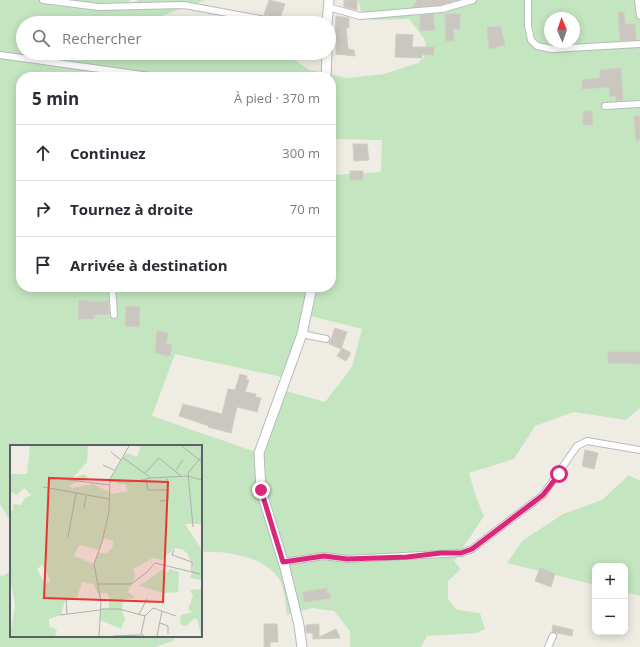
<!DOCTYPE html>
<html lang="fr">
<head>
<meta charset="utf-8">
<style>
	body { margin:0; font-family:"Open Sans",sans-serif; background:#f2f2f3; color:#2b2b33 }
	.controls { position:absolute; right:12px; bottom:12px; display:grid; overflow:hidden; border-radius:8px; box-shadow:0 2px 10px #0003 }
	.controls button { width:36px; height:36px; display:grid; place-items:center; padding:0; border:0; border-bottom:1px solid #e1e1e2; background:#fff; color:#2b2b33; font:20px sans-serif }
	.compass { position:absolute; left:544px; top:12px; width:36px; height:36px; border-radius:50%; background:#fff; box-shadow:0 2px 10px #0003; rotate:358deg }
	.stop { position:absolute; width:12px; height:12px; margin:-9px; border:3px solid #db2777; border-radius:50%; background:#fff }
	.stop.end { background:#db2777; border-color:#fff; box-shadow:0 1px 4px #0008 }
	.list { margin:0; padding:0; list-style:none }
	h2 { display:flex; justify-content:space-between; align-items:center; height:52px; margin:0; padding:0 16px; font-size:17px }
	h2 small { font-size:13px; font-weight:400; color:#7c7c81 }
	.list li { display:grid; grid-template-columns:26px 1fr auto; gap:12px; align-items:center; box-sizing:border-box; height:56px; padding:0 16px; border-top:1px solid #e1e1e2 }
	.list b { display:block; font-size:15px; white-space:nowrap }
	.list em { font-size:13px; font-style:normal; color:#7c7c81 }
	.icon { flex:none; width:22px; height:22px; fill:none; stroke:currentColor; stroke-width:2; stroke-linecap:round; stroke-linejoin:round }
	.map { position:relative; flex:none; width:640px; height:647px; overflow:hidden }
	.search { position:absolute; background:#fff; box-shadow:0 2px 10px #0003; left:16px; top:16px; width:320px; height:44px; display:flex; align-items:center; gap:10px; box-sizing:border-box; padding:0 14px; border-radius:22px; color:#7c7c81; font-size:15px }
	.panel { position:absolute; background:#fff; box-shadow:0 2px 10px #0003; left:16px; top:72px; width:320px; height:220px; border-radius:16px }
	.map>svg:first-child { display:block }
</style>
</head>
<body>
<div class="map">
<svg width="640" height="647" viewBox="0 0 640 647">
	<rect width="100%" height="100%" fill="#efece4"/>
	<g fill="#c3e6c1" fill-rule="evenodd">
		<path d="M0,0H130L125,6L139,0H205L143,23H23V53H283L310,70L348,78L384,74L418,63L427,54L425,40L409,19L373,20L362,16L359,3L357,0H640V408L626,420L574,412L535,426L514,459L469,473L476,497L484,516L454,561L461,569L448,581V599L457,610L480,613L485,629L477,633L427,636L421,647H350V631L334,611L312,608L287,615C285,603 285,585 277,576C261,556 225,550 201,552V446H11V522L0,504ZM550,18H574V42H550ZM21,77H331V139L382,140L381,172L331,175V287H21ZM306,315L362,329L352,367L325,402L282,390L259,453L152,416L175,354L286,378Z"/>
		<path d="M629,475L640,481V596L625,592V566H595V585L507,563L522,541L563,514L602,500Z"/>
		<path d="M11,571V636H175L173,641L155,647H0V575L3,576Z"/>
	</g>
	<g fill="#cac7c1" stroke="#d3cdc2">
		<path d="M269,0L285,4L280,18L264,15Z"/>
		<path d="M344,0H357V10L344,7Z"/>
		<path d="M417,0H457L441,5L413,7Z"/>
		<path d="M618,12H624L625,24H635L636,40L620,41Z"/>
		<path d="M433,14L435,30L420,31V15Z"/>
		<path d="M445,14H460V29H453L454,41H446Z"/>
		<path d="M336,16L349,18V28L346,27L348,49L354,50L355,56L336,54V40H332V33H335Z"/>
		<path d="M487,27H501L505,45L489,49Z"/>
		<path d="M396,34L413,35L412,47H434V55H422V58L395,57Z"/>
		<path d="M621,68L623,100L616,101L615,96L610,97L609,87L582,89V80L600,78V70Z"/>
		<path d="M583,111H592L593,125H583Z"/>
		<path d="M634,116H640V140L636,141Z"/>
		<path d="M353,144H367L369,160L354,161Z"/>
		<rect x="350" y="171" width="13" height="9"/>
		<path d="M79,300L95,302L108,301L109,314L94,315V319H78Z"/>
		<path d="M126,306L140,307L139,327L125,326Z"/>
		<path d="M335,328L347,332L341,349L329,344Z"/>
		<path d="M157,331L168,333L166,344L172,345L170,356L155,353Z"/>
		<path d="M342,348L351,353L346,361L337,356Z"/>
		<path d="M608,352H640V364L608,363Z"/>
		<path d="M240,374L247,376L246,379L249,380L245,392L256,394L255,397L261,398L257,412L237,407L231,433L208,427L209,426L179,416L183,404L222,414L228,389L235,390Z"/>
		<path d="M585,450L598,453L594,469L582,466Z"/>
		<path d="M540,568L555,574L551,587L535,581Z"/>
		<path d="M327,588V593H330L331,598L304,602L303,592Z"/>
		<path d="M264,624H277L278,642H270V647H264Z"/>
		<path d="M319,624V637L336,629L340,638L313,639V633H306V625Z"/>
		<path d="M553,625L573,630L572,636L552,632Z"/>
	</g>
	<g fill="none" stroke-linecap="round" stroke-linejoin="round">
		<defs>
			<g id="street">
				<path d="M43,0L99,7L184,5L282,23"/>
				<path d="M528,0V26L531,40L537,46L552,49L640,44"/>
				<path d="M638,0L640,16"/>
				<path d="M328,7L360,16L442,9L473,0"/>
				<path d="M0,55L157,77"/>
				<path d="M605,106L640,104"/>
				<path d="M112,287L114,315"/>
				<path d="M302,334L326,339"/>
				<path d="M283,562L324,556L347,559L461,553L472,549L543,495L577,446L587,441L640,450"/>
				<path d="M548,647L553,636"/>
			</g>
			<g id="secondary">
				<path d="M327,23L329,0"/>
				<path d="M326,77L327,53"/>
				<path d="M302,647L299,625L285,568L261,490L259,453L302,334L312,287"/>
			</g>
		</defs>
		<use href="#street" stroke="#b7babe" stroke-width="8"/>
		<use href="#secondary" stroke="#b6b9be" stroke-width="11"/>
		<use href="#street" stroke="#fff" stroke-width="6"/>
		<use href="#secondary" stroke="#fff" stroke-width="9"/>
	</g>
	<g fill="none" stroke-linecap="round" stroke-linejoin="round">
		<path stroke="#db2777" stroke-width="5" d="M261,490L283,562L324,556L347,559L407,557L441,553H461L472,549L543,495L559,474"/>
	</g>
	<g transform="translate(10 445)">
		<rect width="192" height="192" fill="#efece4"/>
		<path d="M20,1H78L77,17L62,34L74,29L79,33L60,40L62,43L83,39L103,49L118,46L115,39H108L104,34H100L116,8L127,12L130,2L125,1H192V79H175L192,105V135L180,133L184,123L177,108L172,104L165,103L152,115L143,113L123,124L125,132L118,147L125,153L113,154L112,166L115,174L111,184L90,175L91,164H99V152L97,148L88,149L83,139L72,137L67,153L55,156L51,170L39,174V181L47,185L45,191H0L5,161L0,130V67L3,65V59L11,60L15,53L22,50L14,43L7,50L1,47L0,50V29H17ZM93,93L104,96L102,103L96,109L88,107L84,119L64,111L69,100L89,105ZM32,120L41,136L35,140L27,124ZM160,124L169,127L168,147L154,148L129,141L152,125L157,128ZM192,144V191H191L188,175L185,173L176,181L171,180L170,173L171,170L182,167L178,164L183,151L180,145Z" fill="#c3e6c1" fill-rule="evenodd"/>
		<path fill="none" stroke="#b0b0ad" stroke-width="1" d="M172,1L192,17M101,7L111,15M112,12L141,33L178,31L192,35M93,20L104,25M166,25L173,15M135,28L149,13L171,31M38,32L99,40M136,35L138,45H158M99,36L121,37L141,33M33,42L99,54M150,56L158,55L157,33M74,63L76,51M183,82L178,28L192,11M58,92L66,48M164,105L162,110L182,117V127M88,139H121L136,128L145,118L190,129M56,154L57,169M90,164H109L135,171L143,163L166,171M129,169L137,154M50,170L90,165M150,178L158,181V189M89,191L91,157L84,119L92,97L99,67L100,34L119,1M103,191L131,190M134,191L131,189L135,171M147,191L152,166"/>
		<path fill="#e9342f" fill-opacity="0.15" stroke="#e9342f" stroke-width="2" d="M39,33L158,37L153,157L34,153Z"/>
		<rect width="192" height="192" fill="none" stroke="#5c6065" stroke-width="2"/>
	</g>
</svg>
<div class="controls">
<button>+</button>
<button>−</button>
</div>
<svg class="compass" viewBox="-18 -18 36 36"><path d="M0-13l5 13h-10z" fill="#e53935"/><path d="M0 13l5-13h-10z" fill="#7c7c81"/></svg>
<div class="stop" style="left:559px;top:474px"></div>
<div class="stop end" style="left:261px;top:490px"></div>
<div class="search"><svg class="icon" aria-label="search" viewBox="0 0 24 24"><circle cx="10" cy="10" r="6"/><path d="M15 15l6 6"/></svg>Rechercher</div>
<section class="panel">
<h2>5 min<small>À pied · 370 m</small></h2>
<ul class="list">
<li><svg class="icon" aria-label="ahead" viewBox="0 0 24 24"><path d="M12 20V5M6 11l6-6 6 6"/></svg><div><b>Continuez</b></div><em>300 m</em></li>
<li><svg class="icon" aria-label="right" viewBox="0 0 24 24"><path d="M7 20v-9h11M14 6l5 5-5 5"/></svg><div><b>Tournez à droite</b></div><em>70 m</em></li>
<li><svg class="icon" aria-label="arrive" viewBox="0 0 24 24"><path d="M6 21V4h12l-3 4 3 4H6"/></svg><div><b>Arrivée à destination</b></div></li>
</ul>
</section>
</div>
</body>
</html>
